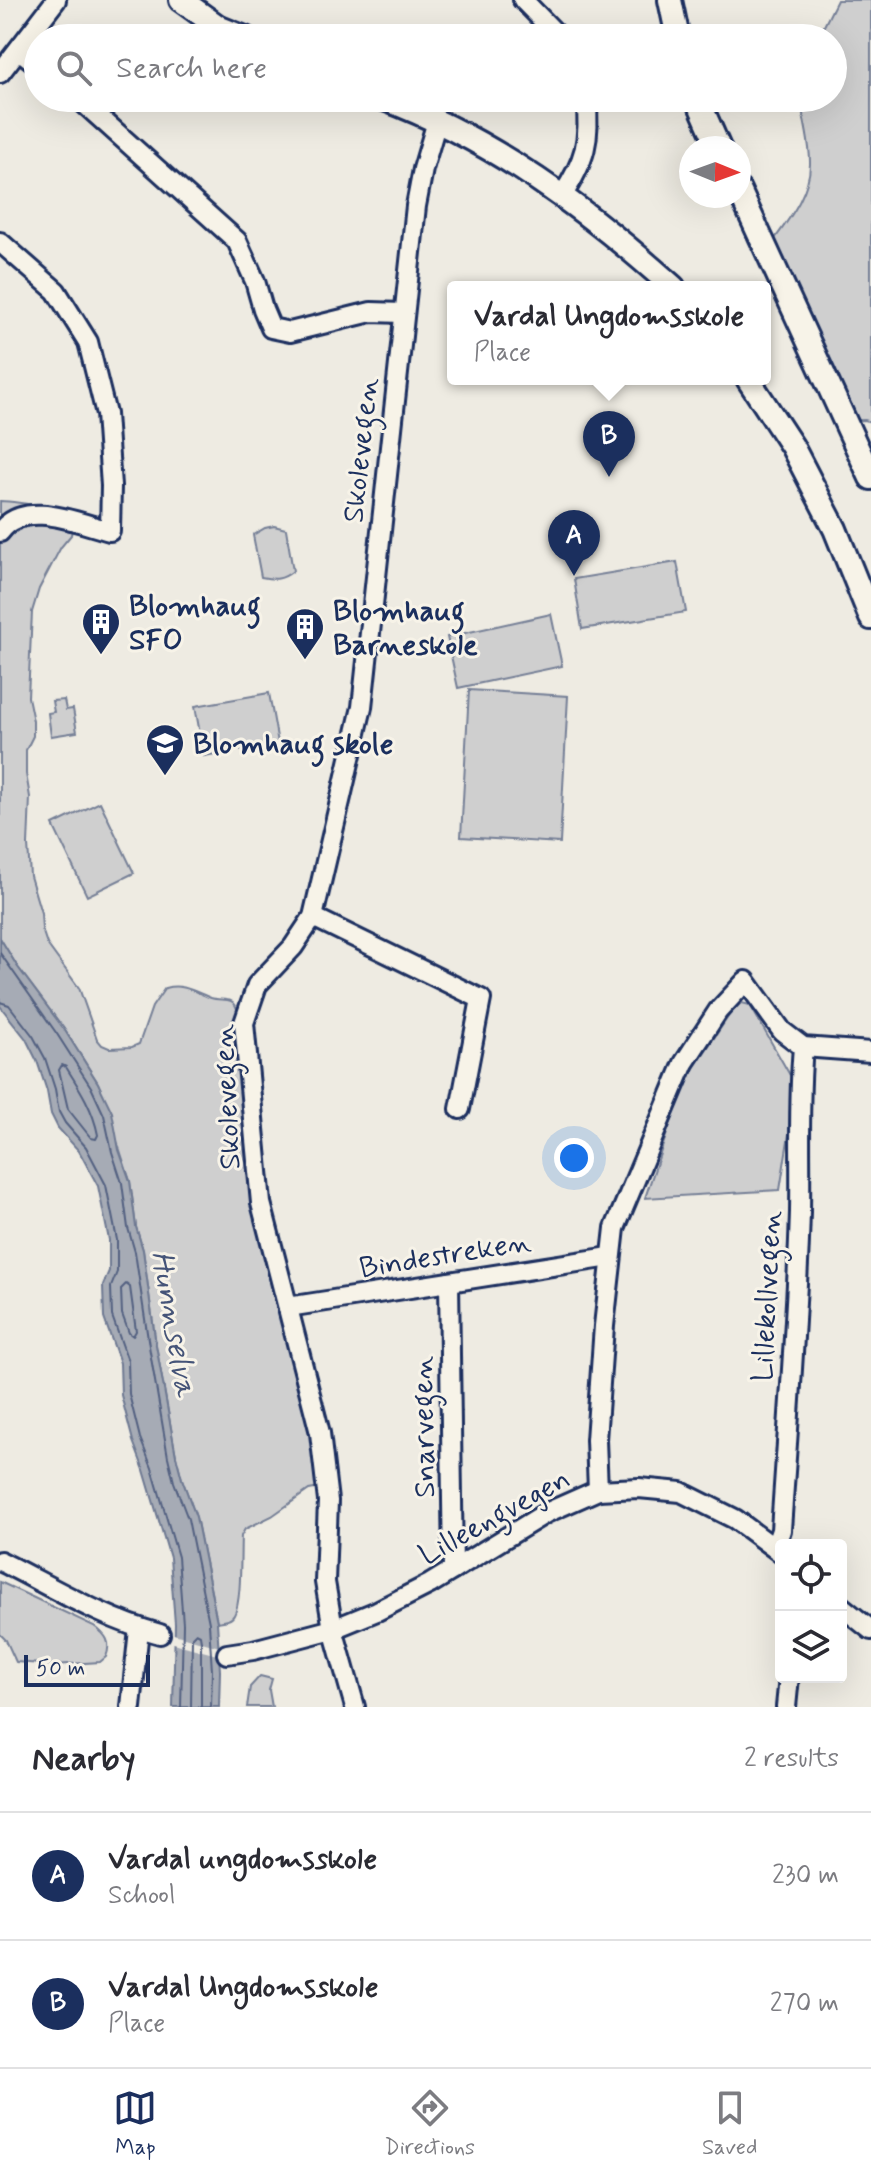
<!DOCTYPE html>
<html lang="en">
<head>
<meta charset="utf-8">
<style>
	body { margin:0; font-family:Mynerve,sans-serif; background:#f7f7f7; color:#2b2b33 }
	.controls { position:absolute; right:24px; bottom:24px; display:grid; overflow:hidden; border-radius:8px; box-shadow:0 8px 32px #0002 }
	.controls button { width:72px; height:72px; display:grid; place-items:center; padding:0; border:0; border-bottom:2px solid #e1e1e2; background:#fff; color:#2b2b33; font:40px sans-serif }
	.compass { position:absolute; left:679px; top:136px; width:72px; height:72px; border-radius:50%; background:#fff; box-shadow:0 8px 32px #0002; rotate:91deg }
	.scale { position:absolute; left:24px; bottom:20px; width:126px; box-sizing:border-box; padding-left:8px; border:4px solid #1b2f5e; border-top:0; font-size:22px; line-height:28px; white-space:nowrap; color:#1b2f5e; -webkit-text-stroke:6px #f7f3e8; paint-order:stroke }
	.you { position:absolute; left:574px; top:1158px; width:28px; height:28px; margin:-20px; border:6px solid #fff; border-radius:50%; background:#1a73e8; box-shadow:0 0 0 12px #1a73e833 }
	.badge { display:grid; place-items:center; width:52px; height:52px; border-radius:50%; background:#1b2f5e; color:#fff; font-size:26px; font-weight:700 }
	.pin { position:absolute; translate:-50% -66px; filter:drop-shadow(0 2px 4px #0008) }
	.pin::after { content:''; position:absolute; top:42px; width:28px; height:24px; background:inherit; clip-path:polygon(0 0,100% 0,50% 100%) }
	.popup { position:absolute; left:447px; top:281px; width:324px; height:104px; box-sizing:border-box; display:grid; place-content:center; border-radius:8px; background:#fff; filter:drop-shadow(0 2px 6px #0005); font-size:26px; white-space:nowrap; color:#7c7c81 }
	.popup b { font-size:30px; color:#2b2b33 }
	.popup::after { content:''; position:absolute; left:50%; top:100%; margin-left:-16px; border:16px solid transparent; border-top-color:#fff }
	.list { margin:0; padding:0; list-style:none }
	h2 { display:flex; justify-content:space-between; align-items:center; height:104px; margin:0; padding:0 32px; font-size:34px }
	h2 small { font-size:26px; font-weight:400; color:#7c7c81 }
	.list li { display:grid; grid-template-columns:52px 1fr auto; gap:24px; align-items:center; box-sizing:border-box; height:128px; padding:0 32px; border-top:2px solid #e1e1e2 }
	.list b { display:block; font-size:30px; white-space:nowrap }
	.list p { margin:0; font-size:26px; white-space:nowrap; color:#7c7c81 }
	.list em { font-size:26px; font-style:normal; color:#7c7c81 }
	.icon { flex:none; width:44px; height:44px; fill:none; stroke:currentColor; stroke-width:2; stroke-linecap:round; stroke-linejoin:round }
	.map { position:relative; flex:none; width:871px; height:1707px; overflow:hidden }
	.search { position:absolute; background:#fff; box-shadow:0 8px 32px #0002; left:24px; right:24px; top:24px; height:88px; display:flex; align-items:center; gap:20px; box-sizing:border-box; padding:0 28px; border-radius:44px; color:#7c7c81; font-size:30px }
	.sheet { height:360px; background:#fff }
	nav { display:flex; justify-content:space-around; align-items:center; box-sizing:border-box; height:112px; border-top:2px solid #e1e1e2; background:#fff; font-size:22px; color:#7c7c81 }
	nav a { display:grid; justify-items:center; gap:4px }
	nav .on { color:#1b2f5e }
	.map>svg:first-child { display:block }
</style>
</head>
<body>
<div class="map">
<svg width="871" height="1707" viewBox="0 0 871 1707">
	<rect width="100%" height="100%" fill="#eeebe2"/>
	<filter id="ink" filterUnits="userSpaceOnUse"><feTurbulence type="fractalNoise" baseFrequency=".0125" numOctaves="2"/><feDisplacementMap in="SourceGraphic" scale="16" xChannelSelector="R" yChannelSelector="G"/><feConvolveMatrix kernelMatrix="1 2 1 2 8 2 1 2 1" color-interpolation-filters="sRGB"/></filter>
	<g filter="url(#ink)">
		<g fill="#cfcfcf" stroke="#757f96" stroke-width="2">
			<path d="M837,0H871V422L865,420L838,421L769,247C786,223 811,193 810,162C810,141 803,118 800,98H833V38H818Z"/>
			<path d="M0,501C26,502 49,509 75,512L71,535L61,547L39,589L32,612L28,697L33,721V736L26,750V774L30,797L28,845L30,876L41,913L42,929L47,944L79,988L97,1039L102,1045L109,1048L132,1047L139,1044L152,1007L165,988C183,983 195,992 211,998C217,1000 226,999 231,1001C237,1003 238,1013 240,1018L272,1228L326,1487L309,1490L272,1516L245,1529L241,1536C240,1552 242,1602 234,1615C231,1621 223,1621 217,1622L196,1517L182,1479L176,1456L156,1345L143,1250L136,1227L130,1181L98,1083L64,1029L17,966L0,938Z"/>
			<path d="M274,526L286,529L293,571C282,580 275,580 261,577L253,535L265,528Z"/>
			<path d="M677,562L686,612L582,629L574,579Z"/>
			<path d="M551,614L562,666L458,688L447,637Z"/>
			<path d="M469,690L568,696L560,843L461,837Z"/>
			<path d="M269,693L278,743L204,756L195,706Z"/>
			<path d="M64,700L66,710L73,709L77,732L51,736L48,713L54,712L52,701Z"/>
			<path d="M100,802L134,873L87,896L53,825Z"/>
			<path d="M738,1002L750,1005L791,1077L789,1134L780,1190L645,1198L684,1083Z"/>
			<path d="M0,1582L94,1626C106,1635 112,1642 106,1657L100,1662L54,1665L16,1662L6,1640L0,1634Z"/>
			<path d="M260,1676L272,1679L269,1690L272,1707H247L250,1687Z"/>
		</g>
		<path fill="#a6abb5" stroke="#6e7992" stroke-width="2" d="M0,938L17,966L64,1029L98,1083L112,1112L119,1150L130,1181L136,1227L143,1250L156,1345L176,1456L182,1479L196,1517L217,1622L220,1671L219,1707H173L175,1624L170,1558L144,1470L133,1441L121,1395L120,1363L104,1318L103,1285L109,1271V1240L98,1186L79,1151L58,1128L51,1114L47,1091L37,1061L26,1039L0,1006Z"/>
		<path fill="#eeebe2" d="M170,1633L223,1648L224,1657L170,1642Z"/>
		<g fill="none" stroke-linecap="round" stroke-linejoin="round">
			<g stroke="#536181" stroke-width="2">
				<path d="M0,953L57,1034L91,1087L104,1115L112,1152L122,1183L128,1228L135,1252L149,1346L168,1457L174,1482L188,1519L209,1623L212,1671L211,1707"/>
				<path d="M0,1002L9,1005L33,1036L45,1058L55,1089L59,1112L65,1123L86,1147L106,1185L117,1240V1272L111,1287L112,1316L128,1361L129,1394L140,1438L152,1468L178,1557L183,1624L181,1707"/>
				<path d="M62,1065L66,1067C80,1089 93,1109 98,1135L96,1139L91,1138L68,1109L59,1070Z"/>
				<path d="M126,1284L130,1287L136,1331L133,1336L129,1333L122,1314L121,1289Z"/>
				<path d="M191,1707L192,1637L196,1633L200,1635L201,1641V1707"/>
			</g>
			<defs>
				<g id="minor">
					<path d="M523,0L560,38"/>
					<path d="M19,50L38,65"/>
					<path d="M0,73L56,0"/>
					<path d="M78,98L237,241L255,281L263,309L271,328L290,332L371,312L403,313"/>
					<path d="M562,196C585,161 591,140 586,98"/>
					<path d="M0,242L56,291L88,342L106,414L111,486L110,531C78,523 24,498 0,532"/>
					<path d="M313,917L481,999L460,1109"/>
					<path d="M449,1282L453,1570"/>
					<path d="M288,1307L610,1257"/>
					<path d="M598,1490L596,1440L604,1326L615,1228L684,1063L718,1011L746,981L782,1031L803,1047L871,1052"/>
					<path d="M775,1547L781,1530C788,1424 797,1318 800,1212C801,1157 798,1103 803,1047"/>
					<path d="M0,1561C52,1587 103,1619 160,1634"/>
					<path d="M841,1606L871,1630"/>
					<path d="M227,1654L253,1650L333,1629L377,1611L430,1584L546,1513L598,1490L639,1488L681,1492L735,1519L781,1553"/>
					<path d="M131,1707L139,1629"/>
					<path d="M355,1707L333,1629L325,1582L328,1501L320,1433L261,1203L244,1023L257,985L293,947L313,917L362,707L416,206L423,169L437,121"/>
					<path d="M786,1707L789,1677"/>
				</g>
				<g id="major">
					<path d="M181,0L220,28L245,38"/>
					<path d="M670,0L678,38"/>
					<path d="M382,98C493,139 586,209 673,287"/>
					<path d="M697,98L719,148"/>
					<path d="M739,190L871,478"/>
					<path d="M748,379L792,446L835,529L871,618"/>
				</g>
			</defs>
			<use href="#minor" stroke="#1b2f5e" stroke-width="24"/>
			<use href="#major" stroke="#1b2f5e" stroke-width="28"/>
			<use href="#minor" stroke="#f7f3e8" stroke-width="18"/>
			<use href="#major" stroke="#f7f3e8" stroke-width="22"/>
		</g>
	</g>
	<defs>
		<symbol id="building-pin" viewBox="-11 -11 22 30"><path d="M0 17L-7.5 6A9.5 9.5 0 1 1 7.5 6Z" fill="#1b2f5e" stroke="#f7f3e8"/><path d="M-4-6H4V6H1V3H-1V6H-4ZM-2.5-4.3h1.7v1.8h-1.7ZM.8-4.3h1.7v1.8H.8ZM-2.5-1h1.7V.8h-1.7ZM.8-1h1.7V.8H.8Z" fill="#fff"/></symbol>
		<symbol id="school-pin" viewBox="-11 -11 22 30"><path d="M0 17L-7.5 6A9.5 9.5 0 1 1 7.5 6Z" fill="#1b2f5e" stroke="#f7f3e8"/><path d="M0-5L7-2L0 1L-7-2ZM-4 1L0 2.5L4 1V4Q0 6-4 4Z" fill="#fff"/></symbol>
	</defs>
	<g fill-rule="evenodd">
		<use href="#building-pin" x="79" y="600" width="44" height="60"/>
		<use href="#building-pin" x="283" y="605" width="44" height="60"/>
		<use href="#school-pin" x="143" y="721" width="44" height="60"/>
	</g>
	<g text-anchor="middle" stroke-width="6" stroke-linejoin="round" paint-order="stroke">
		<g font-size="30" fill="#1b2f5e" stroke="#f7f3e8">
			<text transform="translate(360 450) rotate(-84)" y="10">Skolevegen</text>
			<text transform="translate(226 1097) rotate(-93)" y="10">Skolevegen</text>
			<text transform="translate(445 1254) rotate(-9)" y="10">Bindestreken</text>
			<text transform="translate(766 1296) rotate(-87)" y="10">Lillekollvegen</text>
			<text transform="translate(423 1427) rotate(-91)" y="10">Snarvegen</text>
			<text transform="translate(494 1516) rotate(-29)" y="10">Lilleengvegen</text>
		</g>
		<g font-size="30" font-weight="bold" fill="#1b2f5e" stroke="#f7f3e8" text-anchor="start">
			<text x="129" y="615">Blomhaug<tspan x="129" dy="34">SFO</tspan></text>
			<text x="333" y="620">Blomhaug<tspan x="333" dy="34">Barneskole</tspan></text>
			<text x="193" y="753">Blomhaug skole</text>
		</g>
		<g font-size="32" font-style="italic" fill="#455478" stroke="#f7f3e8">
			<text transform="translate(175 1323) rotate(80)" y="11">Hunnselva</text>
		</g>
	</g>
</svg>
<div class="controls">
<button><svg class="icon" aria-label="locate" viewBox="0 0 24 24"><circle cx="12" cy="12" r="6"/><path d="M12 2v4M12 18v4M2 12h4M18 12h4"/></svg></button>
<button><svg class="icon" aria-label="layers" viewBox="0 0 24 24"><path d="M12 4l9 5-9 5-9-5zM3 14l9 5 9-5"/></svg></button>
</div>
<svg class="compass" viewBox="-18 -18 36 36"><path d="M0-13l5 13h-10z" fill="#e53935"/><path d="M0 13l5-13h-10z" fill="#7c7c81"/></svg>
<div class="scale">50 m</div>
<div class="you"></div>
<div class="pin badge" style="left:574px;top:576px">A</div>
<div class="pin badge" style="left:609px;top:477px">B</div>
<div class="popup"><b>Vardal Ungdomsskole</b>Place</div>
<div class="search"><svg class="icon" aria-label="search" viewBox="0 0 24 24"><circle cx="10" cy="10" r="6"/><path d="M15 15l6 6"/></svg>Search here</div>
</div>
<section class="sheet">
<h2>Nearby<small>2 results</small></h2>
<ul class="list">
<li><span class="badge">A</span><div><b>Vardal ungdomsskole</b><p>School</p></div><em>230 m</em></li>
<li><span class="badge">B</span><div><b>Vardal Ungdomsskole</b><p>Place</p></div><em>270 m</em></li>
</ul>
</section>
<nav>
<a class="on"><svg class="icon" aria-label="map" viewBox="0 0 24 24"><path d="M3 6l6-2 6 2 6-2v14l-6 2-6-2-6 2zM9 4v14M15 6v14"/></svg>Map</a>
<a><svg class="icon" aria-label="directions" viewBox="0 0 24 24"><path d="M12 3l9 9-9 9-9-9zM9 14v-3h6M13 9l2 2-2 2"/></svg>Directions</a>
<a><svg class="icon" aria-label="saved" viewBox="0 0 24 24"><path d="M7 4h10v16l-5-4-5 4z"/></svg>Saved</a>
</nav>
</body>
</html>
